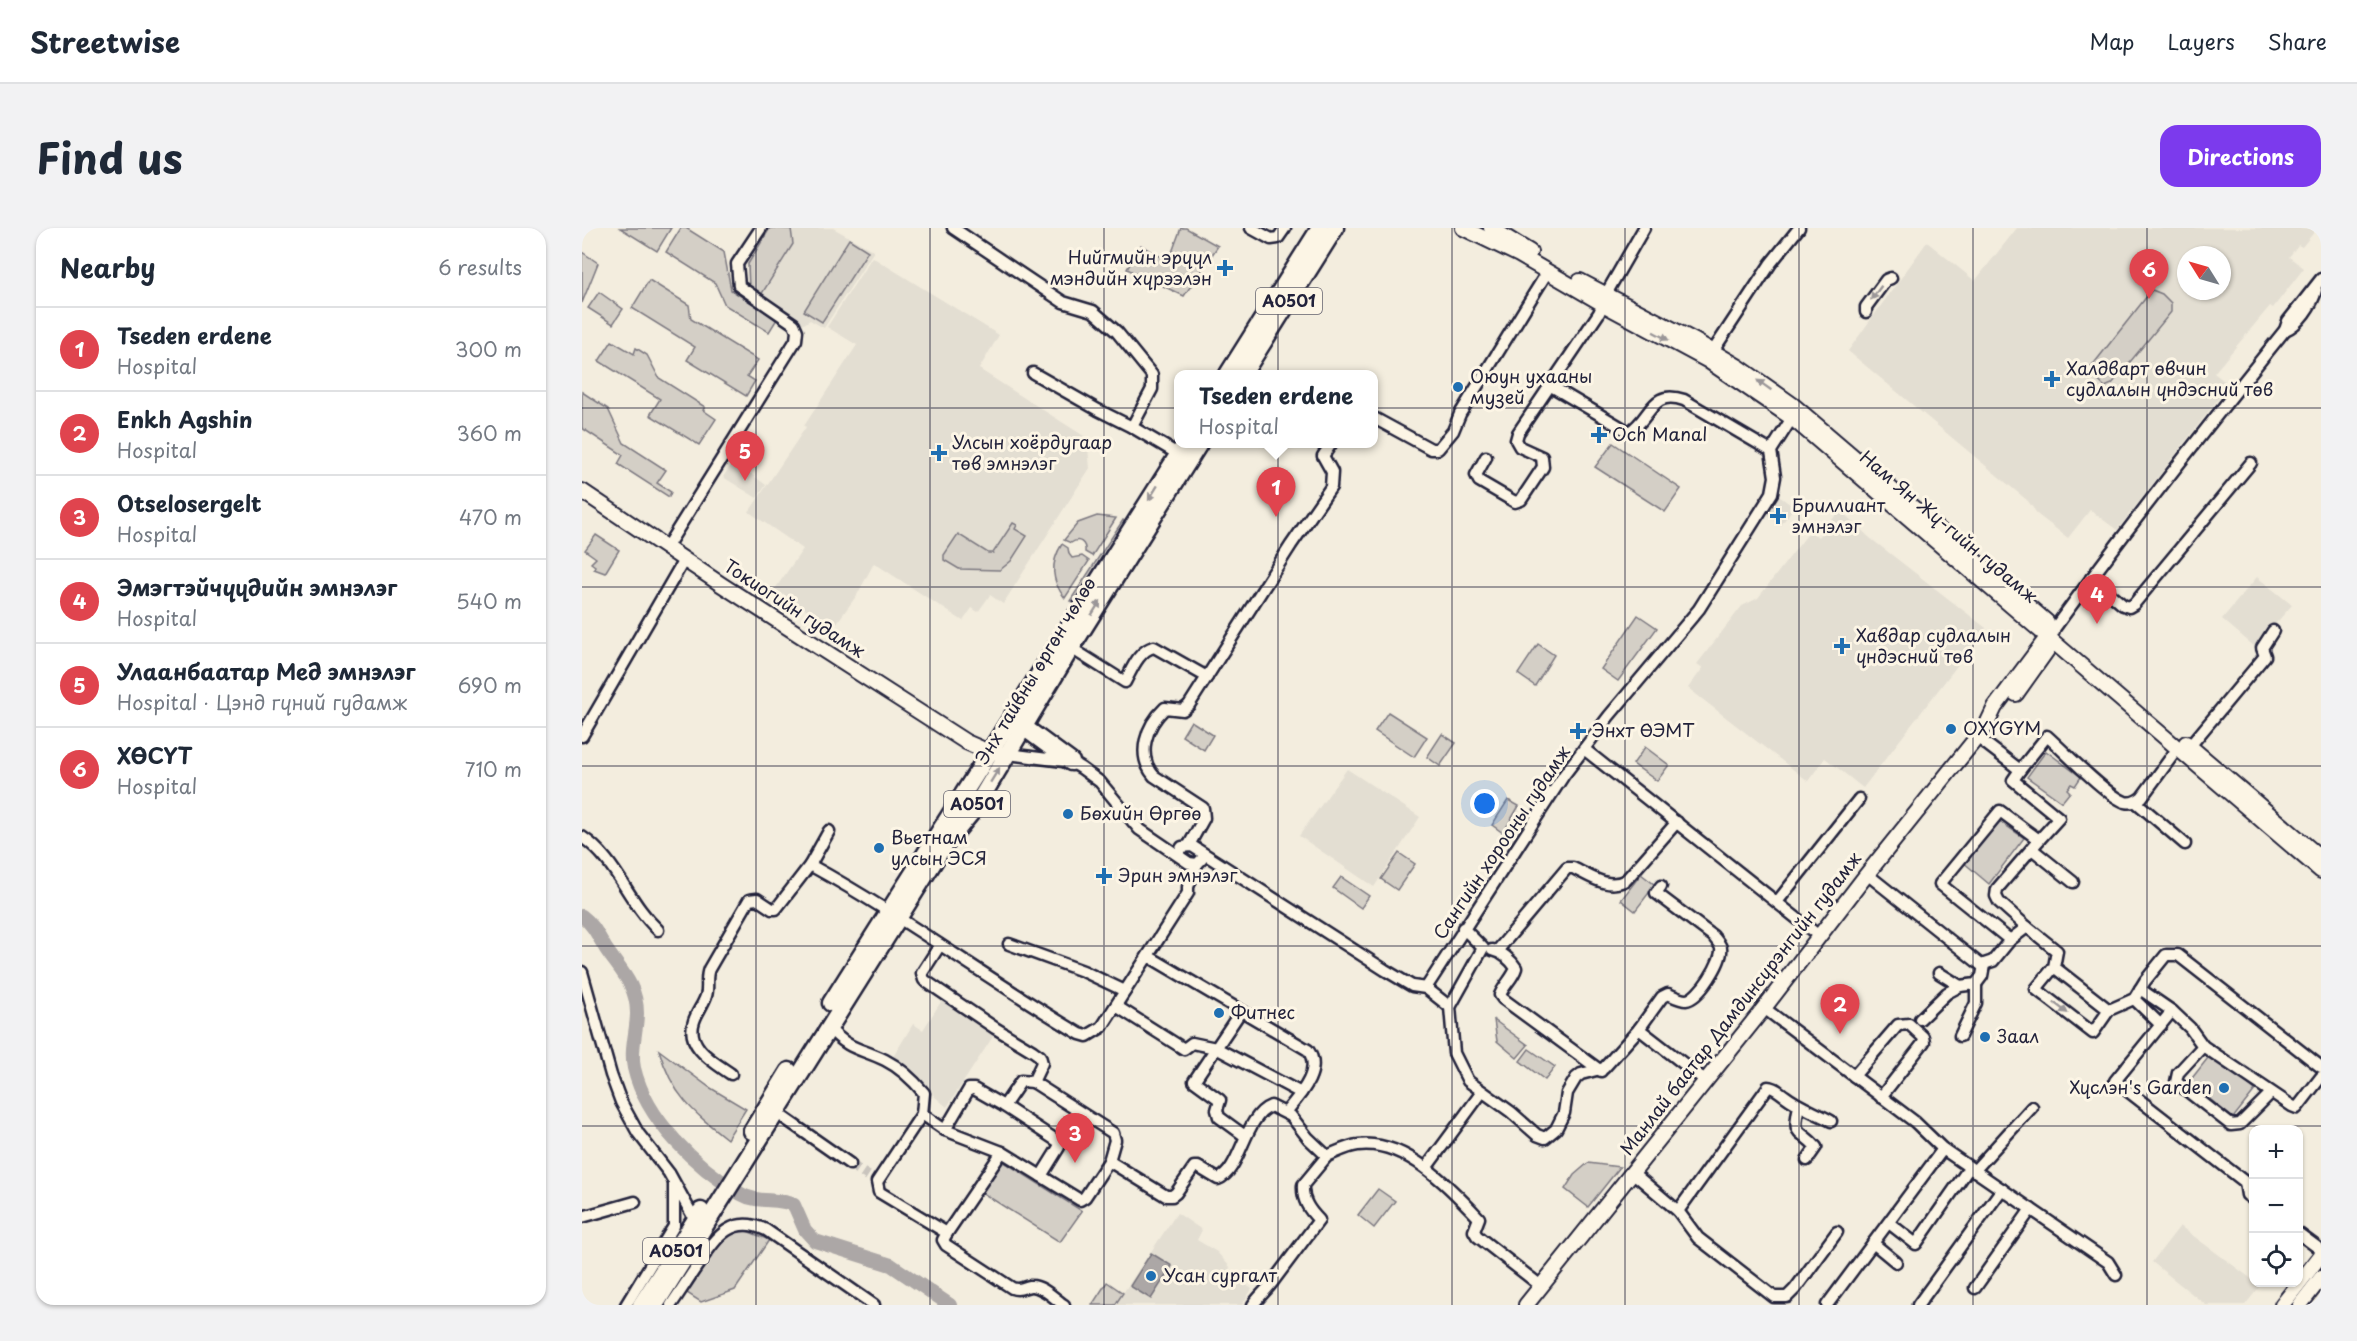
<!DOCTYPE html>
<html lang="en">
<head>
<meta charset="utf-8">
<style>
	body { margin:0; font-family:"Playpen Sans",sans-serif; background:#f2f2f3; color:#1f2937 }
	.controls { position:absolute; right:18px; bottom:18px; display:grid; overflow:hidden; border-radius:12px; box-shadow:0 2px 4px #0004 }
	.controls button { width:54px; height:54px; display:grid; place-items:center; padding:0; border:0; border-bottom:2px solid #e0e1e3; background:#fff; color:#1f2937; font:30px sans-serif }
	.compass { position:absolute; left:1595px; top:18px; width:54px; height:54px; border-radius:50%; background:#fff; box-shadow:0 2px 4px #0004; rotate:307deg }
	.you { position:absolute; left:903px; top:576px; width:21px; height:21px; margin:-15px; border:4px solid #fff; border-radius:50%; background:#1a73e8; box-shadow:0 0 0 9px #1a73e833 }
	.badge { display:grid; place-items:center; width:39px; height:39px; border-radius:50%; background:#7c3aed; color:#fff; font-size:20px; font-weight:700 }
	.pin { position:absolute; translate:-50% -50px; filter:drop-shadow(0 2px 3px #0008) }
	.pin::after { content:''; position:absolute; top:32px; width:21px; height:18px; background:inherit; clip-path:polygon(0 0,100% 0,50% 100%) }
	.popup { position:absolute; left:592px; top:142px; width:204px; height:78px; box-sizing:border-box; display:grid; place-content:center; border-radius:12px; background:#fff; filter:drop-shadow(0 2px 4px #0005); font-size:20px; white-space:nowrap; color:#747a83 }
	.popup b { font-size:22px; color:#1f2937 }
	.popup::after { content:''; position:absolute; left:50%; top:100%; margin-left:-12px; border:12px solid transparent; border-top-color:#fff }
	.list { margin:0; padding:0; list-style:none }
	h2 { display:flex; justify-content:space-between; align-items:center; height:78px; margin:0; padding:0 24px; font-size:26px }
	h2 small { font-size:20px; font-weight:400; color:#747a83 }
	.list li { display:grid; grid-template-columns:39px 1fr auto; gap:18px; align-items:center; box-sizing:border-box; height:84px; padding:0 24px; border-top:2px solid #e0e1e3 }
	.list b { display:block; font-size:22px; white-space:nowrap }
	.list p { margin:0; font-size:20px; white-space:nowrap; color:#747a83 }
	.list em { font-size:20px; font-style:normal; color:#747a83 }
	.icon { flex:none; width:33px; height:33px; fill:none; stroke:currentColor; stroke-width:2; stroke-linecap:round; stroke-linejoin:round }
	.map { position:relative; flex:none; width:1739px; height:1077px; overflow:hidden; border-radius:18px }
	header { display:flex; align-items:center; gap:36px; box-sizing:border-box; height:84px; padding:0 30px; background:#fff; border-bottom:2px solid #e0e1e3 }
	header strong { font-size:28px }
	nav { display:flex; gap:33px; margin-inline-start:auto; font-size:21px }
	.intro { display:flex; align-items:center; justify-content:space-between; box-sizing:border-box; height:144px; padding:0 36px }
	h1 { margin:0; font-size:42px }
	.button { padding:15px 27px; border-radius:18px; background:#7c3aed; color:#fff; font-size:21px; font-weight:700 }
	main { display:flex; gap:36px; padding:0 36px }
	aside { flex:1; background:#fff; border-radius:18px; box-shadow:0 2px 4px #0004 }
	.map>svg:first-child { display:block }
</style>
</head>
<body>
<header>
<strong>Streetwise</strong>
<nav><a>Map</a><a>Layers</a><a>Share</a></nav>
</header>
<div class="intro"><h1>Find us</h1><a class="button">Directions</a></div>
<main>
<aside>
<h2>Nearby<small>6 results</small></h2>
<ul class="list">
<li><span class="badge" style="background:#e0444e">1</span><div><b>Tseden erdene</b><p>Hospital</p></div><em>300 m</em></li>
<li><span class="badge" style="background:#e0444e">2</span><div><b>Enkh Agshin</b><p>Hospital</p></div><em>360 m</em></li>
<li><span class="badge" style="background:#e0444e">3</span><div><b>Otselosergelt</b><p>Hospital</p></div><em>470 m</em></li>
<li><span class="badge" style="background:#e0444e">4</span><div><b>Эмэгтэйчүүдийн эмнэлэг</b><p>Hospital</p></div><em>540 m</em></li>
<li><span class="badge" style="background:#e0444e">5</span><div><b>Улаанбаатар Мед эмнэлэг</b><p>Hospital · Цэнд гүний гудамж</p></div><em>690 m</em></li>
<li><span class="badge" style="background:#e0444e">6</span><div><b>ХӨСҮТ</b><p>Hospital</p></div><em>710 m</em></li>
</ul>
</aside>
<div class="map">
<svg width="1739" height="1077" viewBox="0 0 1739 1077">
	<rect width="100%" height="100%" fill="#f3edde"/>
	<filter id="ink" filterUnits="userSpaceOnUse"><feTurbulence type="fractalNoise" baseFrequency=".0167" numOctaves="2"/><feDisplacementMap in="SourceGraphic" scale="12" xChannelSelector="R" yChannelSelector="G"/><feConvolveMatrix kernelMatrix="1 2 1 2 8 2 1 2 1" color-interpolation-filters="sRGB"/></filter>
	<g filter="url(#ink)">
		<g fill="#e3ded2" fill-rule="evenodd">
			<path d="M187,0H251L292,23L242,100L228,92L222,96L165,61V35Z"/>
			<path d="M1435,0H1728L1733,3L1720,19L1716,17L1707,29L1722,40L1691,80L1688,78L1632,145L1647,157L1535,302L1508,282L1486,310L1456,287L1446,273L1266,123L1345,14L1393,53ZM1604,27H1640V63H1604Z"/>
			<path d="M290,29L417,107L397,141L505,210L508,240L421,376L408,367L396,384L390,380L381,393L292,335L275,367L251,400L193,361L221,321L167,284L224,199L222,198L275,117L245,99Z"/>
			<path d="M152,233L184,257L175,270L141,249Z"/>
			<path d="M1186,260L1212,279L1199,297L1174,278Z"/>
			<path d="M1258,282L1288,310L1404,400L1281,560L1243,530L1226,553L1106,460L1121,440L1115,436L1160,378L1176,370L1228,303L1236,309Z"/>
			<path d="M1675,349L1710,377L1673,419L1640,391Z"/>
			<path d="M765,541L838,589L792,659L717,608Z"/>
			<path d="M360,772L412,807L365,879L352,868L349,861L311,829L331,796L341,802Z"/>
			<path d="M595,985L620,1002L615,1012L635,1024L648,1039L646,1044L670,1061L660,1077H533Z"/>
			<path d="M1598,998L1671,1052L1672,1054L1679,1057L1663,1077H1624L1570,1034Z"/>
		</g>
		<g fill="#d4cfc6" stroke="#7b7880" stroke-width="1.5">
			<path d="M38,0H89L75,23Z"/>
			<path d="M99,0H104L142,24L149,62L195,91L187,104L143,77L133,55L84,24Z"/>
			<path d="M188,0L209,1L211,16L179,67L167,60L166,36Z"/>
			<path d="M599,0H604L636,18L602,68L545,41L559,17L576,28L589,27Z"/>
			<path d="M267,11L286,23L240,94L222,83Z"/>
			<path d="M0,24L16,35L0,75Z"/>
			<path d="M67,52L107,77L109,91L176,132L165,148L173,153L164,168L105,132L113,119L50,80Z"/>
			<path d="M1570,62L1580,66L1589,75V84L1530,156L1523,159L1506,143Z"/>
			<path d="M17,64L41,81L31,96L6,80Z"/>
			<path d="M30,113L52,126L54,120L65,127L77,150L123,179L121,182L134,191L117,217L68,187L78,171L17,133Z"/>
			<path d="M0,164L26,181L42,215L84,242L75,255L89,264L87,269L36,236L41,227L0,200Z"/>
			<path d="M1031,215L1099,261L1083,284L1013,239Z"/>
			<path d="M515,288L534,290L510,328L503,324C504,315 497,309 489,315L482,312L496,295Z"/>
			<path d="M541,292L544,296L493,374L488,373Z"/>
			<path d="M431,295L435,297L433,301L445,308L429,333L418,342L377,341L362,332V327L376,306L406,325H411Z"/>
			<path d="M14,307L37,322L23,345L12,341L13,338L9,335L14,330L3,322Z"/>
			<path d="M480,316L486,320L487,326L490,330L500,328L507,333L483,370C469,353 468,335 480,316Z"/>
			<path d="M1056,387L1075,400L1036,453L1019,441Z"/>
			<path d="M956,416L972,427L953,458L936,446Z"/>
			<path d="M806,484L845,509L832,529L793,503Z"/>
			<path d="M609,493L631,507L622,522L600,508Z"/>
			<path d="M860,506L874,515L858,538L845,529Z"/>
			<path d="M1063,519L1087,537L1075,553L1051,536Z"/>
			<path d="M1464,523L1499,549L1493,558L1489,556L1485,561L1488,564L1480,574L1445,549Z"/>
			<path d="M926,572L937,578L921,605L910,597Z"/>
			<path d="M1414,591L1442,610L1407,656L1381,634Z"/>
			<path d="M817,625L833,636L815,662L799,651Z"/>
			<path d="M1059,646L1073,657L1053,683L1039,672Z"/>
			<path d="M759,649L787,668L779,680L751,660Z"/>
			<path d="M912,792L946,817L935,830L915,813Z"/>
			<path d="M947,821L973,839L963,852L938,833Z"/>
			<path d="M77,822L127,859L164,881L145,911C110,883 90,867 77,822Z"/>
			<path d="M1629,826L1673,862L1651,890L1607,854Z"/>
			<path d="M419,932L500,983L478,1014L396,962Z"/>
			<path d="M1006,935L1038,939L1006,979L983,961L992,947Z"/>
			<path d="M796,961L813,973L792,1000L776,987Z"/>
			<path d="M165,1003L187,1012L153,1062L119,1074L105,1065L137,1014L153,1004Z"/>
			<path d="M525,1054L541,1065L533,1077H510Z"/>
		</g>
		<path fill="#aca7a6" stroke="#75727b" stroke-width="1.5" d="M569,1025L590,1038L569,1071L548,1058Z"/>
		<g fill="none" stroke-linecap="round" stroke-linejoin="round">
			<path stroke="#aca7a6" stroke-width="14" d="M0,688C12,697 16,708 24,721C38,742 55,757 55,785C55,803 48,822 52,840C64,892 114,939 159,966C176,976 194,969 212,977L223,1002L233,1013L309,1037L368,1077"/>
			<path stroke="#c9c4bd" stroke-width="10" stroke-dasharray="10 5" stroke-linecap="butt" d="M268,936L286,948"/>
			<defs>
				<g id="minor">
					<path d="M371,0L481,74L511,83L535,104L570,147V161L550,199L596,226"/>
					<path d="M669,0L689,11L696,10L703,0"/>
					<path d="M1024,66L1062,0"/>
					<path d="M1284,84V79L1304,52L1309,50"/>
					<path d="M1703,102C1716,97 1731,76 1734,62"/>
					<path d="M1131,123L1189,35L1217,0"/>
					<path d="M451,145L516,182L550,199"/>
					<path d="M969,158L1047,204C1070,190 1068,161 1102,172L1189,223"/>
					<path d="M792,190L849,221H856L871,203L878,186L966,43"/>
					<path d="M904,229L894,247L897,253L933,274L939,272L961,239L960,229L938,219L934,212L936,205L1017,85L1021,76"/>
					<path d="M84,320L214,112L215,103L212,96L157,58L155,36L179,0"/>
					<path d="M1509,350L1541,377L1547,379L1552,376L1669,235"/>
					<path d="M1472,401C1546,299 1624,200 1703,102L1706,93L1739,51"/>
					<path d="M489,420L543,454C550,441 557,422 572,419L625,449"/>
					<path d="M0,508L102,332"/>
					<path d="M1395,509L1438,542L1465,508C1482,523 1524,567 1543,574C1550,576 1555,573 1560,569L1596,520"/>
					<path d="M1608,518L1683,428L1680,420L1691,403"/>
					<path d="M1002,521L1237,708"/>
					<path d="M426,526L489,534L499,540L518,554L557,601L607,635L615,636L620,631"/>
					<path d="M1554,574L1603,616"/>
					<path d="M247,603L228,637C321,688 407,752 498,806L505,808L520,799L606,665V659L615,636"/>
					<path d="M0,609C35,632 45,673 76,702"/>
					<path d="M607,617L622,590L621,580L572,548C554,527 564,498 583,480L601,482L607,477L709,317L749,259L750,244L741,228L749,216"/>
					<path d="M1450,621L1491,654"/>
					<path d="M596,626L600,619L610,618L803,742L830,758L844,760L982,547L1027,488L1117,381L1190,265L1193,249L1189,223L1210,190"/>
					<path d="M1285,646L1399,737L1411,733L1428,712L1445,699L1475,723L1472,739L1454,761L1511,805L1527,782L1552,771L1563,753L1584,727H1596L1739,839"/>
					<path d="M1079,658L1074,665L1131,708C1134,712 1138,716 1139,720C1141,733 1117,771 1104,772C1098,772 1091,768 1086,766L1080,769L1057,801L1124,853"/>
					<path d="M1195,674L1277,571"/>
					<path d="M1445,699L1417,674L1414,668L1415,661L1457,612"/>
					<path d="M881,700L901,720L868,779L872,825L886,853L929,884L955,907L963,910L974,901L982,885L985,865L994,850L999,846L1022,840L1057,801"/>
					<path d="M1428,712L1358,656L1418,583L1457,612L1477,590L1431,552L1438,542"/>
					<path d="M427,716L501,743L543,763"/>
					<path d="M358,717L340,745L342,752L413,800L451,823L458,828L460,835L451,854L439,853L422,878L392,861H387L363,902"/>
					<path d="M910,722C920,724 929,732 934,740C931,750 922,757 918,767L921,771L1019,843"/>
					<path d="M915,723L985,640H991C1008,648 1026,662 1044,652L1095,594"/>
					<path d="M566,728L726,822C741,843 717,868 704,884"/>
					<path d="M1472,739L1527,782"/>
					<path d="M0,744L29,847L39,874L56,905L87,945L113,992"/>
					<path d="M1357,745L1378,758"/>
					<path d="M844,760L868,779"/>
					<path d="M1558,761L1590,783L1533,853L1663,954L1665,967L1672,972"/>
					<path d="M1552,771L1579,797"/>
					<path d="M534,778L602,821L610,815L634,820L719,865"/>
					<path d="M1182,780L1333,894L1361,921L1526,1034L1534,1047"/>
					<path d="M659,783L612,853L638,872L635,882L637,889L663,908"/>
					<path d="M1590,783L1608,800L1621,818L1710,878L1715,880L1739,849"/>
					<path d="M1338,791L1365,765L1378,758L1394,756L1400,748L1402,737"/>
					<path d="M247,800C267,822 278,820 303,832C317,839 332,853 342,865L340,886L295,954L297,964L365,1005L361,1012L364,1017L430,1060C438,1063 441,1059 448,1058C460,1057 473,1071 482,1077"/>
					<path d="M1378,808L1394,775V756"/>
					<path d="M1621,818L1596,845L1594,854L1649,897L1658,896L1689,865"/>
					<path d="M149,846C132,834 103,819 112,793C115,784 121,777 124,768C127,759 123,750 127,741L167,672L175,671L190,681H194L228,637"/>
					<path d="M1272,848L1316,797L1327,796L1341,809L1342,814L1299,869"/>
					<path d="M451,854L531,905L533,912L527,933"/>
					<path d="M422,878L477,914V919L459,948"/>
					<path d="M1217,878C1210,909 1217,900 1234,919L1225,932"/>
					<path d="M195,885L268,936"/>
					<path d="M340,886L363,902L420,924L498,972L503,969L527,933L584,968H590L594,965L612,939H616L636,951C659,943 662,888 689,878L709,888L726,910L745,928C755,924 766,918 776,917C823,911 868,959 897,990L892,1003L895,1008L959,1058"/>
					<path d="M844,940L900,864"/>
					<path d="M1392,943L1450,879"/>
					<path d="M1050,944L1096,983L1116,1010L1192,1069H1205L1213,1061L1255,1004"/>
					<path d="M1096,983L1186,859C1193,859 1197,864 1203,868C1217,879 1233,884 1249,893"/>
					<path d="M0,989L53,974"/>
					<path d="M1307,995L1334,1016L1387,940"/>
					<path d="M365,1005L420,924"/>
					<path d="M1716,1005L1735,1019"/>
					<path d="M1291,1015L1314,1034"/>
					<path d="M1393,1060L1449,981"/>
					<path d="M44,1077L92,998V956"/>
					<path d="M89,1077C98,1064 106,1051 115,1038C133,1012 148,985 184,1002L292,1077"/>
					<path d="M671,1077C677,1068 686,1061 692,1052C707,1032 722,1012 737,992C727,982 720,972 721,957L745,928"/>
					<path d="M1245,1077L1361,921"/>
					<path d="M1336,1077L1420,961"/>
				</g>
				<g id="major">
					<path d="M881,0L937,27L1021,76L1125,132L1210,190L1739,643"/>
					<path d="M909,0L948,24"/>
					<path d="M998,53L1113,113L1157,139L1211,177L1465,394"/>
					<path d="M0,263L140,357L384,514L407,524L418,525"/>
					<path d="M1434,466L1466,421"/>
					<path d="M1604,515L1739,630"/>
					<path d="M944,1077L1182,780L1285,646L1404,498L1413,479L1470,403"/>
					<path d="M1700,1077L1739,1027"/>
					<path d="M1718,1077L1739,1050"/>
				</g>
				<g id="highway">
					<path d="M646,146L738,0"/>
					<path d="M661,146L753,0"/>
					<path d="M443,500L489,534"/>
					<path d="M249,775L603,216"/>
					<path d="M170,903L207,843"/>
					<path d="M59,1077L119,983"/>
					<path d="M73,1077L361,619L393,580L489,420L617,216"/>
				</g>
			</defs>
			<use href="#minor" stroke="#22223b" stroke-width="15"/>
			<use href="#major" stroke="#22223b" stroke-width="18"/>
			<use href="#highway" stroke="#22223b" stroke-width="21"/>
			<use href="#minor" stroke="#fcf5e5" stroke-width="10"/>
			<use href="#major" stroke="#fcf5e5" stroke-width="14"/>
			<use href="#highway" stroke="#fcf5e5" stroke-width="16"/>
		</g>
		<defs><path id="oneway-solid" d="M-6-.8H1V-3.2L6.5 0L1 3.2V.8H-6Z" transform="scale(1.5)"/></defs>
		<g fill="#9a9698">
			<use href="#oneway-solid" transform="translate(1294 65) rotate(127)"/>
			<use href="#oneway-solid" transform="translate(1079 108) rotate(28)"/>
			<use href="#oneway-solid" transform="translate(1182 157) rotate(-145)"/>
			<use href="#oneway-solid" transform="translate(571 265) rotate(122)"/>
			<use href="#oneway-solid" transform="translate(514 380) rotate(-58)"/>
			<use href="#oneway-solid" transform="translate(413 547) rotate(-58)"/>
			<use href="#oneway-solid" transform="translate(1479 780) rotate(38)"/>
		</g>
	</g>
	<path fill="none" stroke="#22223b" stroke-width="1.5" stroke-opacity="0.55" d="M174,0V1077M348,0V1077M522,0V1077M696,0V1077M870,0V1077M1043,0V1077M1217,0V1077M1391,0V1077M1565,0V1077M0,180H1739M0,359H1739M0,538H1739M0,718H1739M0,898H1739"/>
	<g fill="#1f6fb2" stroke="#fcf5e5" stroke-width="2">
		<path d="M640 31h6v6h6v6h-6v6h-6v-6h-6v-6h6z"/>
		<path d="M1467 142h6v6h6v6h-6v6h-6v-6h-6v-6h6z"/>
		<circle cx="876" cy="159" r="6"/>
		<path d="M1014 198h6v6h6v6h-6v6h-6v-6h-6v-6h6z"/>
		<path d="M354 216h6v6h6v6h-6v6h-6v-6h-6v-6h6z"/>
		<path d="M1193 279h6v6h6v6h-6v6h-6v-6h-6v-6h6z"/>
		<path d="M1257 409h6v6h6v6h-6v6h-6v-6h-6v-6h6z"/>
		<circle cx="1369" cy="501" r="6"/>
		<path d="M993 494h6v6h6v6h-6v6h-6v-6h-6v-6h6z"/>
		<circle cx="486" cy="586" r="6"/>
		<circle cx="297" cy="620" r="6"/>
		<path d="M519 639h6v6h6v6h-6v6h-6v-6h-6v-6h6z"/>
		<circle cx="637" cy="785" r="6"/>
		<circle cx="1403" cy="809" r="6"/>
		<circle cx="1642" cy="860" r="6"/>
		<circle cx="569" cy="1048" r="6"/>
	</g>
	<g text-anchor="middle" stroke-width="6" stroke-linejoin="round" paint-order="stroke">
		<g fill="#fcf5e5" stroke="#63616e" stroke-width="1.5">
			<rect x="674" y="60" width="66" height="26" rx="4.5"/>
			<rect x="362" y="563" width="66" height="26" rx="4.5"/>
			<rect x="61" y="1010" width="66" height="26" rx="4.5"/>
		</g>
		<g font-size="16" font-weight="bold" fill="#22223b">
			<text x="707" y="79">A0501</text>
			<text x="395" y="582">A0501</text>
			<text x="94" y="1029">A0501</text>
		</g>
		<g font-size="18" fill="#22223b" stroke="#fcf5e5" text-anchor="start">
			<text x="630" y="36" text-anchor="end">Нийгмийн эрүүл<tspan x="630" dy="21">мэндийн хүрээлэн</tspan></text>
			<text x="1484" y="147">Халдварт өвчин<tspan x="1484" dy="21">судлалын үндэсний төв</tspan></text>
			<text x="888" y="155">Оюун ухааны<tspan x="888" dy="21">музей</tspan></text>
			<text x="1030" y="213">Och Manal</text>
			<text x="370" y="221">Улсын хоёрдугаар<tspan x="370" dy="21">төв эмнэлэг</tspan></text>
			<text x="1210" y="284">Бриллиант<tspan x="1210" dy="21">эмнэлэг</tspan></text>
			<text x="1274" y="414">Хавдар судлалын<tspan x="1274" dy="21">үндэсний төв</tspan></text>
			<text x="1381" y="507">OXYGYM</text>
			<text x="1010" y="509">Энхт ӨЭМТ</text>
			<text x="498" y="592">Бөхийн Өргөө</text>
			<text x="309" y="616">Вьетнам<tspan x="309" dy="21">улсын ЭСЯ</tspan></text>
			<text x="536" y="654">Эрин эмнэлэг</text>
			<text x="649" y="791">Фитнес</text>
			<text x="1415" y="815">Заал</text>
			<text x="1630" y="866" text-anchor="end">Хүслэн's Garden</text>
			<text x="581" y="1054">Усан сургалт</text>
		</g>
		<g font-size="18" fill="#22223b" stroke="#fcf5e5">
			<text transform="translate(1366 299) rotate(40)" y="6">Нам Ян Жү-гийн гудамж</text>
			<text transform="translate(212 381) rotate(33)" y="6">Токиогийн гудамж</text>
			<text transform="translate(454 443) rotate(-59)" y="6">Энх тайвны өргөн чөлөө</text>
			<text transform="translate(920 615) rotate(-56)" y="6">Сангийн хорооны гудамж</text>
			<text transform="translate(1159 776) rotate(-52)" y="6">Манлай баатар Дамдинсүрэнгийн гудамж</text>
		</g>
	</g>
</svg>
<div class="controls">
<button>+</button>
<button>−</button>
<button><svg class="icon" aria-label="locate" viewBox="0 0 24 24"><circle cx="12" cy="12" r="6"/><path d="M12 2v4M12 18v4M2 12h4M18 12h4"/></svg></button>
</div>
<svg class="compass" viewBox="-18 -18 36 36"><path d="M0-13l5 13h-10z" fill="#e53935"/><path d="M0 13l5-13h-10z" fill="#747a83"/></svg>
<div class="you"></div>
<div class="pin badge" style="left:694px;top:289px;background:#e0444e">1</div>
<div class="popup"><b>Tseden erdene</b>Hospital</div>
<div class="pin badge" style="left:1258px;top:806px;background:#e0444e">2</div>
<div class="pin badge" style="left:493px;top:935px;background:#e0444e">3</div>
<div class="pin badge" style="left:1515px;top:396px;background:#e0444e">4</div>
<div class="pin badge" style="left:163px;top:253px;background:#e0444e">5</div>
<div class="pin badge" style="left:1567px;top:71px;background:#e0444e">6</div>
</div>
</main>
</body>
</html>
